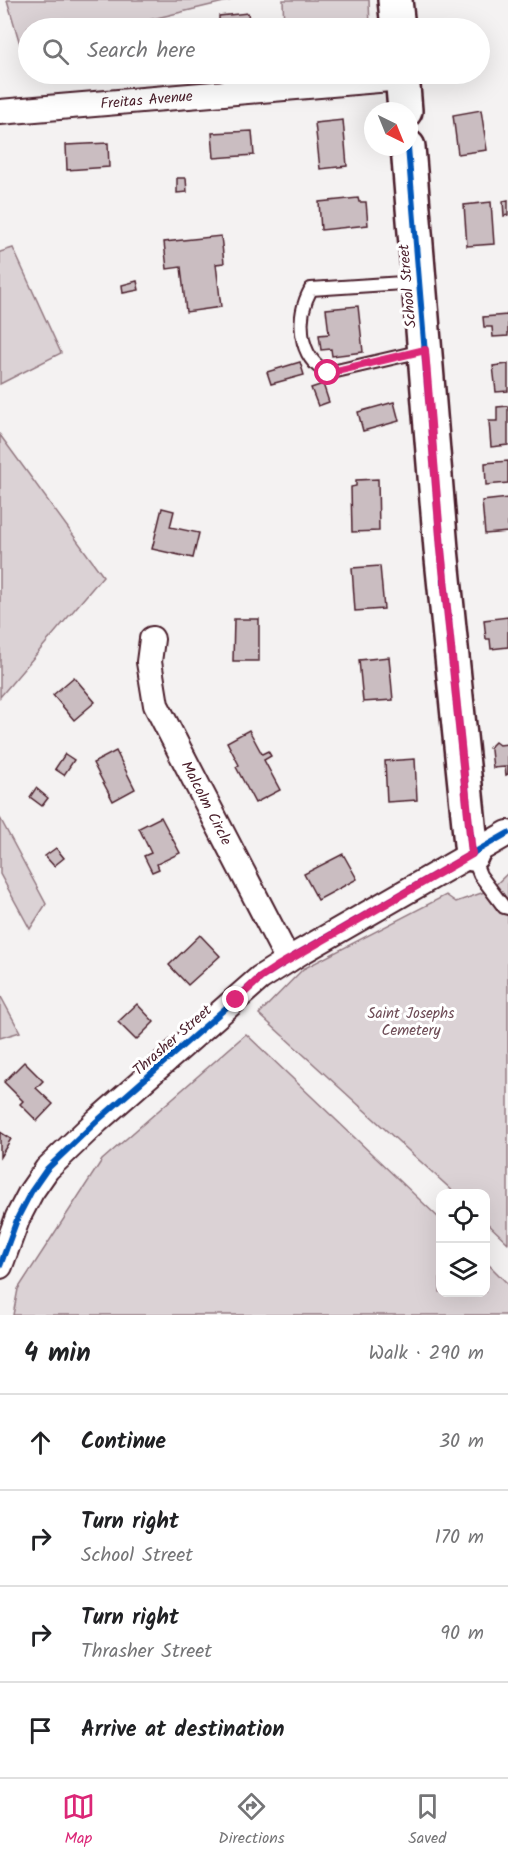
<!DOCTYPE html>
<html lang="en">
<head>
<meta charset="utf-8">
<style>
	body { margin:0; font-family:Kalam,sans-serif; background:#f2f2f2; color:#202124 }
	.controls { position:absolute; right:18px; bottom:18px; display:grid; overflow:hidden; border-radius:12px; box-shadow:0 6px 24px #0002 }
	.controls button { width:54px; height:54px; display:grid; place-items:center; padding:0; border:0; border-bottom:2px solid #e0e0e0; background:#fff; color:#202124; font:30px sans-serif }
	.compass { position:absolute; left:364px; top:102px; width:54px; height:54px; border-radius:50%; background:#fff; box-shadow:0 6px 24px #0002; rotate:137deg }
	.stop { position:absolute; width:18px; height:18px; margin:-14px; border:4px solid #db2777; border-radius:50%; background:#fff }
	.stop.end { background:#db2777; border-color:#fff; box-shadow:0 2px 6px #0008 }
	.list { margin:0; padding:0; list-style:none }
	h2 { display:flex; justify-content:space-between; align-items:center; height:78px; margin:0; padding:0 24px; font-size:26px }
	h2 small { font-size:20px; font-weight:400; color:#757577 }
	.list li { display:grid; grid-template-columns:39px 1fr auto; gap:18px; align-items:center; box-sizing:border-box; height:96px; padding:0 24px; border-top:2px solid #e0e0e0 }
	.list b { display:block; font-size:22px; white-space:nowrap }
	.list p { margin:0; font-size:20px; white-space:nowrap; color:#757577 }
	.list em { font-size:20px; font-style:normal; color:#757577 }
	.icon { flex:none; width:33px; height:33px; fill:none; stroke:currentColor; stroke-width:2; stroke-linecap:round; stroke-linejoin:round }
	.map { position:relative; flex:none; width:508px; height:1315px; overflow:hidden }
	.search { position:absolute; background:#fff; box-shadow:0 6px 24px #0002; left:18px; right:18px; top:18px; height:66px; display:flex; align-items:center; gap:15px; box-sizing:border-box; padding:0 21px; border-radius:33px; color:#757577; font-size:22px }
	.sheet { height:462px; background:#fff }
	nav { display:flex; justify-content:space-around; align-items:center; box-sizing:border-box; height:84px; border-top:2px solid #e0e0e0; background:#fff; font-size:16px; color:#757577 }
	nav a { display:grid; justify-items:center; gap:3px }
	nav .on { color:#db2777 }
	.map>svg:first-child { display:block }
</style>
</head>
<body>
<div class="map">
<svg width="508" height="1315" viewBox="0 0 508 1315">
	<rect width="100%" height="100%" fill="#f4f2f2"/>
	<filter id="ink" filterUnits="userSpaceOnUse"><feTurbulence type="fractalNoise" baseFrequency=".0167" numOctaves="2"/><feDisplacementMap in="SourceGraphic" scale="12" xChannelSelector="R" yChannelSelector="G"/><feConvolveMatrix kernelMatrix="1 2 1 2 8 2 1 2 1" color-interpolation-filters="sRGB"/></filter>
	<g filter="url(#ink)">
		<g fill="#dbd2d5" stroke="#927880" stroke-width="1.5">
			<path d="M7,0H232L115,28H28V50L22,51Z"/>
			<path d="M283,0H369L370,28H284Z"/>
			<path d="M13,248L61,353L0,384V252Z"/>
			<path d="M0,435L103,576L0,697Z"/>
			<path d="M0,818L46,904L30,929L0,874Z"/>
			<path d="M508,873V1243L486,1222V1194L455,1193L259,1014L303,969L446,895L456,902L490,890Z"/>
			<path d="M0,995L20,1032L0,1038Z"/>
			<path d="M246,1034L440,1219V1292H486V1262L508,1284V1315H13L18,1289L102,1160Z"/>
		</g>
		<g fill="#cabdc1" stroke="#4a1f2b" stroke-width="1.5">
			<path d="M248,13L250,28H179L219,24V16Z"/>
			<path d="M481,110L487,150L458,154L453,115Z"/>
			<path d="M343,120L347,166L320,169L315,123Z"/>
			<path d="M252,131L254,155L214,158L212,133Z"/>
			<path d="M108,143L109,167L67,170L66,145Z"/>
			<path d="M177,178H186L187,192L177,193Z"/>
			<path d="M358,198L359,202H366L368,225L321,230L319,202Z"/>
			<path d="M508,200V215L504,216L503,201Z"/>
			<path d="M491,202L494,244L467,246L464,205Z"/>
			<path d="M221,236L224,263L216,264L221,307L186,312L181,267L167,269L164,242Z"/>
			<path d="M137,281L139,290L123,293L122,285Z"/>
			<path d="M358,306L363,352L332,356L331,349L321,350L319,335L329,334L326,309Z"/>
			<path d="M508,310V336L493,337L492,327H484L483,317L507,315Z"/>
			<path d="M300,362L304,375L271,384L267,372Z"/>
			<path d="M508,364V391L496,392L493,366Z"/>
			<path d="M323,384L329,402L318,406L311,388Z"/>
			<path d="M394,402L399,421L363,431L358,412Z"/>
			<path d="M508,406V445L491,447L489,421H497V407Z"/>
			<path d="M508,461V483L486,485L485,463Z"/>
			<path d="M378,479L379,531L352,532L351,487L356,486V480Z"/>
			<path d="M508,498V532L485,534L482,501Z"/>
			<path d="M162,508L174,511L170,527L199,533L193,558L152,549Z"/>
			<path d="M380,566L384,609L355,611L352,568Z"/>
			<path d="M508,617V647L491,649L490,639H486L484,620Z"/>
			<path d="M234,619H259V661H233Z"/>
			<path d="M389,657L393,700L363,702L359,660Z"/>
			<path d="M74,677L95,702L74,720L53,695Z"/>
			<path d="M249,730L262,754L268,751L271,756L264,760L280,790L255,803L236,767L239,765L227,742Z"/>
			<path d="M495,742L499,745L508,744V774L506,775L505,767L493,768L491,750L489,748Z"/>
			<path d="M116,751L135,789L113,801L93,763Z"/>
			<path d="M65,754L74,760L64,775L55,769Z"/>
			<path d="M415,759L417,800L387,802L385,761Z"/>
			<path d="M36,788L48,798L42,806L30,797Z"/>
			<path d="M161,817L180,853L157,864L159,869L152,872L144,856L151,853L139,828Z"/>
			<path d="M56,848L64,858L54,866L45,856Z"/>
			<path d="M343,854L357,879L318,900L304,874Z"/>
			<path d="M200,935L220,956L188,985L169,965Z"/>
			<path d="M137,1004L154,1022L136,1040L118,1022Z"/>
			<path d="M24,1062L43,1081L36,1088L53,1104L37,1121L20,1104L23,1101L4,1082Z"/>
			<path d="M0,1132L11,1139L0,1157Z"/>
		</g>
		<g fill="none" stroke-linecap="round" stroke-linejoin="round">
			<defs>
				<g id="lane">
					<path d="M418,282L311,289C296,316 297,357 328,373L422,351"/>
					<path d="M472,855L480,875L504,907L508,908"/>
				</g>
				<g id="street">
					<path id="s1" d="M0,112L402,78"/>
					<path id="s2" d="M152,639L149,662L156,705L288,960"/>
					<path d="M0,1266L18,1217L31,1192L47,1169L97,1121L260,978L301,952L508,833"/>
				</g>
				<g id="secondary">
					<path d="M395,0L398,28"/>
					<path d="M402,74L405,111"/>
					<path d="M408,147L441,549L472,854"/>
				</g>
			</defs>
			<use href="#lane" stroke="#4a1f2b" stroke-width="16"/>
			<use href="#street" stroke="#4a1f2b" stroke-width="28"/>
			<use href="#secondary" stroke="#4a1f2b" stroke-width="38"/>
			<use href="#lane" stroke="#fff" stroke-width="12"/>
			<use href="#street" stroke="#fff" stroke-width="24"/>
			<use href="#secondary" stroke="#fff" stroke-width="33"/>
			<defs>
				<g id="cycleway">
					<path d="M408,147L441,549L472,854"/>
					<path d="M0,1266L18,1217L31,1192L47,1169L97,1121L260,978L301,952L508,833"/>
				</g>
			</defs>
			<use href="#cycleway" stroke="#fff" stroke-width="10"/>
			<use href="#cycleway" stroke="#0057b8" stroke-width="6"/>
		</g>
	</g>
	<g fill="none" stroke-linecap="round" stroke-linejoin="round" filter="url(#ink)">
		<path stroke="#db2777" stroke-width="8" d="M236,1000L260,978L278,966L472,854L441,549L425,350L328,373"/>
	</g>
	<g text-anchor="middle" stroke-width="6" stroke-linejoin="round" paint-order="stroke">
		<g font-size="15" fill="#4a1f2b" stroke="#fff">
			<text dy="5" stroke="none"><textPath href="#s1" startOffset="147">Freitas Avenue</textPath></text>
			<text transform="translate(407 286) rotate(-95)" y="5">School Street</text>
			<text dy="5" stroke="none"><textPath href="#s2" startOffset="177">Malcolm Circle</textPath></text>
			<text transform="translate(172 1040) rotate(-41)" y="5">Thrasher Street</text>
		</g>
		<g font-size="15" fill="#6e4c56" stroke="#fff">
			<text x="411" y="1018">Saint Josephs<tspan x="411" dy="17">Cemetery</tspan></text>
		</g>
	</g>
</svg>
<div class="controls">
<button><svg class="icon" aria-label="locate" viewBox="0 0 24 24"><circle cx="12" cy="12" r="6"/><path d="M12 2v4M12 18v4M2 12h4M18 12h4"/></svg></button>
<button><svg class="icon" aria-label="layers" viewBox="0 0 24 24"><path d="M12 4l9 5-9 5-9-5zM3 14l9 5 9-5"/></svg></button>
</div>
<svg class="compass" viewBox="-18 -18 36 36"><path d="M0-13l5 13h-10z" fill="#e53935"/><path d="M0 13l5-13h-10z" fill="#757577"/></svg>
<div class="stop" style="left:328px;top:373px"></div>
<div class="stop end" style="left:236px;top:1000px"></div>
<div class="search"><svg class="icon" aria-label="search" viewBox="0 0 24 24"><circle cx="10" cy="10" r="6"/><path d="M15 15l6 6"/></svg>Search here</div>
</div>
<section class="sheet">
<h2>4 min<small>Walk · 290 m</small></h2>
<ul class="list">
<li><svg class="icon" aria-label="ahead" viewBox="0 0 24 24"><path d="M12 20V5M6 11l6-6 6 6"/></svg><div><b>Continue</b></div><em>30 m</em></li>
<li><svg class="icon" aria-label="right" viewBox="0 0 24 24"><path d="M7 20v-9h11M14 6l5 5-5 5"/></svg><div><b>Turn right</b><p>School Street</p></div><em>170 m</em></li>
<li><svg class="icon" aria-label="right" viewBox="0 0 24 24"><path d="M7 20v-9h11M14 6l5 5-5 5"/></svg><div><b>Turn right</b><p>Thrasher Street</p></div><em>90 m</em></li>
<li><svg class="icon" aria-label="arrive" viewBox="0 0 24 24"><path d="M6 21V4h12l-3 4 3 4H6"/></svg><div><b>Arrive at destination</b></div></li>
</ul>
</section>
<nav>
<a class="on"><svg class="icon" aria-label="map" viewBox="0 0 24 24"><path d="M3 6l6-2 6 2 6-2v14l-6 2-6-2-6 2zM9 4v14M15 6v14"/></svg>Map</a>
<a><svg class="icon" aria-label="directions" viewBox="0 0 24 24"><path d="M12 3l9 9-9 9-9-9zM9 14v-3h6M13 9l2 2-2 2"/></svg>Directions</a>
<a><svg class="icon" aria-label="saved" viewBox="0 0 24 24"><path d="M7 4h10v16l-5-4-5 4z"/></svg>Saved</a>
</nav>
</body>
</html>
